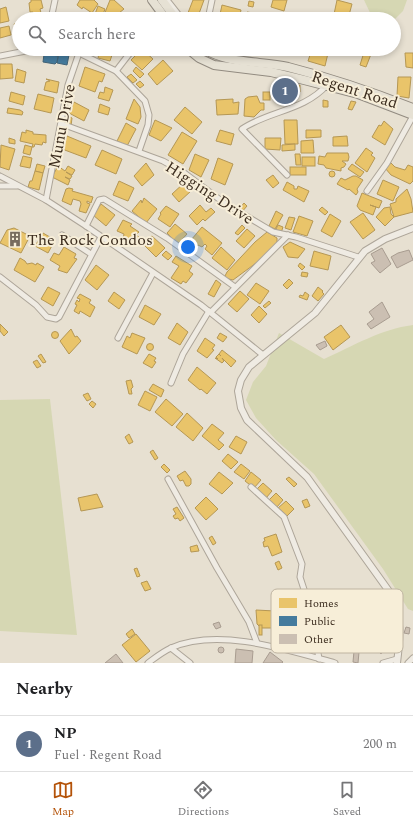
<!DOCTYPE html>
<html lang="en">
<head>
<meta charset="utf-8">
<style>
	body { margin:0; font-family:Spectral,serif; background:#f6f6f6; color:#202124 }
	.you { position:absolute; left:188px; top:247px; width:14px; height:14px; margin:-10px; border:3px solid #fff; border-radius:50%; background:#1a73e8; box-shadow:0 0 0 6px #1a73e833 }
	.badge { display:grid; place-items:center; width:26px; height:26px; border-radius:50%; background:#b45309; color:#fff; font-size:13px; font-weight:700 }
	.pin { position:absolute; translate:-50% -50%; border:2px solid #fff; box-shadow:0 1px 4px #0006 }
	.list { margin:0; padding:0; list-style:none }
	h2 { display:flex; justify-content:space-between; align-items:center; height:52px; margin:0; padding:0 16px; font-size:17px }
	h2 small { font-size:13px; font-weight:400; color:#757577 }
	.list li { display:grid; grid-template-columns:26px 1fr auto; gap:12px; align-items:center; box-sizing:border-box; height:56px; padding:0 16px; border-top:1px solid #e0e0e0 }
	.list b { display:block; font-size:15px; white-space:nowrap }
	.list p { margin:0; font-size:13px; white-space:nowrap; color:#757577 }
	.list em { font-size:13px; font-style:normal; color:#757577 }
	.icon { flex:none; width:22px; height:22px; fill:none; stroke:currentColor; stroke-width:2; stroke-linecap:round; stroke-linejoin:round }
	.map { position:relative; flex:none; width:413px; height:663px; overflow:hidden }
	.search { position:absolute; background:#fff; box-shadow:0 2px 6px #0003; left:12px; right:12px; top:12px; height:44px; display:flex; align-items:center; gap:10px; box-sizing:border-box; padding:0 14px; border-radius:22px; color:#757577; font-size:15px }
	.sheet { height:108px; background:#fff }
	nav { display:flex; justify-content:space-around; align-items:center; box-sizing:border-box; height:56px; border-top:1px solid #e0e0e0; background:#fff; font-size:11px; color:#757577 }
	nav a { display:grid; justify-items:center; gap:2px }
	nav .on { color:#b45309 }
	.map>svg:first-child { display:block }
</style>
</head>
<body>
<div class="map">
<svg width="413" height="663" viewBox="0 0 413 663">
	<rect width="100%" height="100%" fill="#e7e0d1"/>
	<g fill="#d6d7b3">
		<path d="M364,0H407L403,11L394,20L373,19Z"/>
		<path d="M413,325V611L408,609L383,569L314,474L276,440L256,418L246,400L253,382L266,366L279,333L324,359C353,346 381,329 413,325Z"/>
		<path d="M50,399L77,635L0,631V400Z"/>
	</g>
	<g fill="#e9c46a" stroke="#b59754">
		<path d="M31,0H41L43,8L40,9L41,13L33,14V12H30L29,3L31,2Z"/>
		<path d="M80,0H94L98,4L92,13L83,7L82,9L77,5Z"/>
		<path d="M110,0H114L124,9L114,17L104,15Z"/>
		<path d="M193,0H204L197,19L186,18Z"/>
		<path d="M273,0H287L284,11L271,7Z"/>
		<path d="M337,0L352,4L348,19H333Z"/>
		<path d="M249,1L254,2L253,7L248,6Z"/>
		<path d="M222,5L241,10L239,19H219Z"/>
		<path d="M98,6L105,9L102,17L95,14Z"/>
		<path d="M6,7L9,21L0,23V9Z"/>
		<path d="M247,12L265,15L264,19H246Z"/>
		<path d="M125,13L126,15L130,13L135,19H119L122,18L121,15Z"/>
		<path d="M19,22V32H18L14,24Z"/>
		<path d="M9,26L11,35L0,38V28Z"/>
		<path d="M100,49H116H114L110,61L98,58Z"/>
		<path d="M142,49L153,59L142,70L131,60Z"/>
		<path d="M268,49H283L281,55L267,51Z"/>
		<path d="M312,49H329L325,66L308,61Z"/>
		<path d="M365,49H373L366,67L360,65Z"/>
		<path d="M405,53H413V68L406,67Z"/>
		<path d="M163,60L173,71L157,85L148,74Z"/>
		<path d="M0,64H12L13,78L0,79Z"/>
		<path d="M85,67L105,74L102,82L99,81L95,92L79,86Z"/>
		<path d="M136,67L144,74L140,78L133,71Z"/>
		<path d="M17,69L26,72L24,83L15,81Z"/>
		<path d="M131,74L137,80L133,83L127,77Z"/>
		<path d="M398,77H411L409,98L397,96Z"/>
		<path d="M46,79L59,82L57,93L44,90L46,82L50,81Z"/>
		<path d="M140,81L144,85L140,88L136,84Z"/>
		<path d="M300,85V92L287,93L288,101L277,102V87Z"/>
		<path d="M105,87L113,90L109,101L98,98L100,92L104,93Z"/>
		<path d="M11,92L25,96L23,105L9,101Z"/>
		<rect x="263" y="92" width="7" height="8"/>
		<path d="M38,94L54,98L51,113L34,109Z"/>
		<path d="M257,96L260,103H264V110H261L254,117L244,116L245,99L248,97Z"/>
		<path d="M134,99L140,107L141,117L138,124L126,119Z"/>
		<path d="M233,99V103L239,102L238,114L217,115L216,100Z"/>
		<path d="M323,100L328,101V107H323Z"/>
		<path d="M351,101L356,102L352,110L348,109Z"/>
		<path d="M74,102L89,110L84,121L69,113Z"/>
		<path d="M100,104L110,108L108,115L98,112Z"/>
		<path d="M185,107L202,122L192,134L174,120Z"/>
		<path d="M8,108L20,110L23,112L22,115L7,113Z"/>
		<path d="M68,116L72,118L71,126L65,122Z"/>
		<path d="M155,120L172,128L161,141L149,135Z"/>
		<path d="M284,120H297L298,144H285Z"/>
		<path d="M384,121L393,129L385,145L372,137L379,125L381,126Z"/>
		<path d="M126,123L136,129L127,146L117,141Z"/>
		<path d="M26,130L33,132V134L46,135V143L43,142L42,145L35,144L34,147H32L33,144L20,141L22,132L26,133Z"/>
		<path d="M220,130L234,134L231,145L216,141Z"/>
		<path d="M306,130H321V137L306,138Z"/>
		<path d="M182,132L197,141L183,164L168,155Z"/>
		<path d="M67,136L91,146L86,158L62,149Z"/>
		<path d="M347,136L348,146H333V137Z"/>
		<path d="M9,138L15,140V144L9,143Z"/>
		<path d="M265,138H281L280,150L265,149Z"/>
		<path d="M313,140L314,153H301V141Z"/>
		<path d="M295,144V150L282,151V145Z"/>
		<path d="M1,145L15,149L9,170L0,167Z"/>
		<path d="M25,145L32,147L30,155L23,153Z"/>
		<path d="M366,148L373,153L371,155L375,158L367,172L355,163Z"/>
		<path d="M102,150L122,159L116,174L95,165Z"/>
		<path d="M327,153H348L349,157L348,161H342L346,164L344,167L341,168V171L326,168L324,165L318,164L319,156L325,157Z"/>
		<path d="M195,154L209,160L201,177L189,170Z"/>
		<path d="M295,154H300L301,165H296Z"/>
		<path d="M23,156L32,158L30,168L20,166Z"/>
		<rect x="302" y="157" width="13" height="9"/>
		<path d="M218,158L233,164L225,185L211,179Z"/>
		<path d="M146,163L154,175L142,186L134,176Z"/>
		<path d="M391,163L395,167L405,170L408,165L413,167V181L410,184L391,175L385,168Z"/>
		<path d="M37,164L45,166L43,173L35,171Z"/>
		<path d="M352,164L364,172L360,177L348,169Z"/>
		<path d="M58,166L65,171L68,166L75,170L72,175L66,172L72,176L70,179L65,177L70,180L68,185L52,177Z"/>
		<rect x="290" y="167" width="16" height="8"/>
		<circle cx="332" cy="174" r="3"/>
		<path d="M35,171L43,173L39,190L28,187L30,181H32Z"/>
		<path d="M273,175L279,183L273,188L266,180Z"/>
		<path d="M353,176H356L363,180L357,189L358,192L356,195L349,189L348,190L337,184L341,178L345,180Z"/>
		<path d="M383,180L399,187L393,201L377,194Z"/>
		<path d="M119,181L134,188L128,201L113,195Z"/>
		<path d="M287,182L294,186V189H297L298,186L309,191L304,202L283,190Z"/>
		<path d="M184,183L191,191L179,202L172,194Z"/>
		<path d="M69,188L73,189L72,191L93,197L91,203L87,201V203L90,204L86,213L79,211L81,204L80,201L73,199L71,205L62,201L66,189Z"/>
		<path d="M407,189L411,199L413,212L394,217L390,204L396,202V199Z"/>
		<path d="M362,193L382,201L379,208L370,205L376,207L373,215L360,210L357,206Z"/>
		<path d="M144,198L157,209L146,223L132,211L141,200L142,203Z"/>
		<path d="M244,203L247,206L241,213L238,210Z"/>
		<path d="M101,204L115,215L106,226L93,215Z"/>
		<path d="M200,205L206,212L211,208L215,212L205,221L203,219L197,225L189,216Z"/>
		<path d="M166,206L179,214L170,227L158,219L161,214L160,213Z"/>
		<path d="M322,207L328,212L325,215L319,210Z"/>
		<path d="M390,207L391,214L394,217L385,226L376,217L384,208Z"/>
		<path d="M276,211L283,215L275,229L269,226Z"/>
		<path d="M363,213L375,230L363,239L350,222Z"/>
		<path d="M330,214L341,221L332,237L321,231Z"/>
		<path d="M299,216L313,221L307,236L293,232Z"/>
		<path d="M289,217L295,218L291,230L285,228Z"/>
		<path d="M123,220L132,224L130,226L139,232L136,235L139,237L136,242L132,239L129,243L123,239L124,234L117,231Z"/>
		<path d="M175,224L187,234L178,244L167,233Z"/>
		<path d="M242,225L245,228L238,235L235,233Z"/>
		<path d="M278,225L283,227L281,233L275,231Z"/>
		<path d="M202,227L222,243L212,255L205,249L207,246L205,244L202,247L198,245L193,251L186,246Z"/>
		<path d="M14,228L30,236L21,253L0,243L7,230Z"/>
		<path d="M247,229L255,236L244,248L236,241Z"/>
		<path d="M267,232L277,238V242L271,252L233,280L224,278L227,272L255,242Z"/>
		<path d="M43,233L55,240L48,253L35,246Z"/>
		<path d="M152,236L165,248L156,257L142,243Z"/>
		<path d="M290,242L305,249L298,258L288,257L283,247Z"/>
		<path d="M64,247L76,254L74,258L77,259L67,273L58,270L60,266L50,260L54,253L59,255Z"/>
		<path d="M221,247L235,260L227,270L212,258Z"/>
		<path d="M166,251L172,256L168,260L162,255Z"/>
		<path d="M314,251L331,256L328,270L310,266Z"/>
		<path d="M176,256L192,266L189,271L193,274L186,283L183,281L181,284L171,278L179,266L172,262Z"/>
		<path d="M20,258L25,261L27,264L32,263L36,265L37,263L44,267L35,282L14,270Z"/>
		<path d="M300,263L305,267L302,270L298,266Z"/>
		<path d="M96,265L109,275L97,290L85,280Z"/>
		<path d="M302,272L308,273L307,277L301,276Z"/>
		<path d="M289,279L293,283L287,289L283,285Z"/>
		<path d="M216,280L221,284L214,297L208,294Z"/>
		<path d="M256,283L269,291L260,304L247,295Z"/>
		<path d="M48,287L60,293L53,306L41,299Z"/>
		<path d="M318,287L323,291L322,292L324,294L318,301L312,296Z"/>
		<path d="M240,291L249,299L237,312L228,304Z"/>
		<path d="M114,292L125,300L119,309L108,301Z"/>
		<path d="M305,292L309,295L307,300L299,297L300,295L303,296Z"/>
		<path d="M80,294L91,300L89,303L95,307L90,317L80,311L79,314L74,311L77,305L75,304L77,300L79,302L80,299L77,298Z"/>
		<path d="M269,301L271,303L265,308L263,306Z"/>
		<path d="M145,305L161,314L154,325L139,317Z"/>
		<path d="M259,306L267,314L259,323L251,315Z"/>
		<path d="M177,323L188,332L180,345L168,338Z"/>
		<path d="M0,324L8,332L4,336L0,331Z"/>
		<path d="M341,325L350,337L333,350L324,337Z"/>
		<path d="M71,329L75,337L77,336L81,341L69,354L60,341Z"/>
		<circle cx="55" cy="335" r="3.5"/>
		<path d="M132,333L145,338L137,354L122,347L127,336L130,338Z"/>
		<path d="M220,333L227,337L223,342L217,338Z"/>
		<path d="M205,338L215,345L212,349L214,350L207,358L197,351Z"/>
		<circle cx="150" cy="347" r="3.5"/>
		<path d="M222,350L236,361L231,367L222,358L224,361L222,363L215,358L218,359L216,357L219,354L221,356L219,354Z"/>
		<path d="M41,354L46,362L43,363L38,356Z"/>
		<path d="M149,354L156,358L154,361L156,362L152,368L143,363Z"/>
		<path d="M37,360L41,366L37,368L33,362Z"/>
		<path d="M197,367L216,383L207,394L201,389L200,390L188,380Z"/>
		<path d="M131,380L133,387L131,389L132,394H129L126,381Z"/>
		<path d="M153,384L164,390L161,397L149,390Z"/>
		<path d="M145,391L157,397L150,411L138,405Z"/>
		<path d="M88,393L91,399L87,401L83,395Z"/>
		<path d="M166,399L183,414L172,426L155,412Z"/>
		<path d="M92,401L96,404L93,408L89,404Z"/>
		<path d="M187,413L203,428L193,441L176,427Z"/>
		<path d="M212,424L224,433L218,440L224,445L219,450L202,436Z"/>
		<path d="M129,434L133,442L129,444L125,437Z"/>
		<path d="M236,436L247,442L241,454L229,447Z"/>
		<path d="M153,450L158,458L155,460L150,452Z"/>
		<path d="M228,454L238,462L231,469L222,461Z"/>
		<path d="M164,464L170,470L167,473L161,467Z"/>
		<path d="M241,464L250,471L244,479L234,472Z"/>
		<path d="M185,471L191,479V484L189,486H186L183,480L180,481L177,476Z"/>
		<path d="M219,472L233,483L222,494L209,484Z"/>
		<path d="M251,472L261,480L254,488L245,481Z"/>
		<path d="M289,477L297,484L294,487L286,479Z"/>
		<path d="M263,483L272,491L266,498L257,489Z"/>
		<path d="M276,493L283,500L277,507L269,500Z"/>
		<path d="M97,494L103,507L81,511L78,498Z"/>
		<path d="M206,497L218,509L206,520L195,508Z"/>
		<path d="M307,499L310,506L305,508L302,501Z"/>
		<path d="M286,501L294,509L287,516L278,508Z"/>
		<path d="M177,507L184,518L180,521L178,518L175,519L173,516L176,514L173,509Z"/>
		<path d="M276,534L282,552L272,556L268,546L264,547L263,542L265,541L264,538Z"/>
		<path d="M212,536L216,543L213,545L209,538Z"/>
		<path d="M197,545L199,551L191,552L190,547Z"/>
		<path d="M279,561L282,568L278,570L275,563Z"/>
		<path d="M137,568L140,576L137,577L134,569Z"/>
		<path d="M147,581L151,589L145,591L141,583Z"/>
		<path d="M256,610L275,611V615H279V623H275V628H261L257,624Z"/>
		<rect x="259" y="625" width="3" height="10"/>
		<path d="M132,629L135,634L129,638L126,634Z"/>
		<path d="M136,634L150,651L136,662L122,645Z"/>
	</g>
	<g fill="#457b9d" stroke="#436478">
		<path d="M59,52L69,55L67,65L57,63Z"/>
		<path d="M44,54L58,56L57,62L55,64L43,62Z"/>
	</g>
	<g fill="#cbbfb2" stroke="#a89c90">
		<path d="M382,248L391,264L380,273L371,263L375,261L371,254Z"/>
		<path d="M409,250L413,260L397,268L391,257L398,253Z"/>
		<path d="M382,302L390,317L371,329L367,324L374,319L369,312Z"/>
		<path d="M325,341L327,346L320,350L316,345Z"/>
		<path d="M219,622L221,627L216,629L213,624Z"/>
		<path d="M406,627L410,628L409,634L404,633Z"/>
		<path d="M380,646L385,649L381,654L377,650Z"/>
		<circle cx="221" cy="650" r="3"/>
		<path d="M236,649L253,651L252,663H235Z"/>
		<path d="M354,651L359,652L358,663L353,662Z"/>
		<path d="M270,652L283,662L282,663H263Z"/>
		<path d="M116,654L123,663H105Z"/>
	</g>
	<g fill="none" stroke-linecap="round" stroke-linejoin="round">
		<defs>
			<g id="minor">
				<path d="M167,0L182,19"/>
				<path d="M51,19L55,0"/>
				<path d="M155,19L161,12"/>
				<path d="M208,19L212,0"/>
				<path d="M71,49L116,71L145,101L149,115L148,125L139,151"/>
				<path d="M0,56L36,49"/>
				<path d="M116,71L133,49"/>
				<path d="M62,124L163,161L183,172L223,202L273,232L296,237L358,257"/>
				<path d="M287,175L242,129C268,111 304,111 327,85"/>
				<path d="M0,176L46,200L86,226L201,305L263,355"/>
				<path d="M0,186H17"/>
				<path d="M367,191L387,163L413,116"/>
				<path d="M46,200L68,85L79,53"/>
				<path d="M86,226L99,200L104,199L167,238L235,287"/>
				<path d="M62,235L91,254"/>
				<path d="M0,277L36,305L47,317L56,319L59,317L101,237"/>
				<path d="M211,312L288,235"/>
				<path d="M118,338L153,273"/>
				<path d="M171,383L183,354L209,311"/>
				<path d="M168,479L217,568L249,622L257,643"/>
				<path d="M251,487L284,517L302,564L300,577L311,611L319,659"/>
				<path d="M171,648L190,663"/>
				<path d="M148,663C155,658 162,652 171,648C218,627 288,650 335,663"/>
				<path d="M383,663L397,659"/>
				<path d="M408,663L413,658"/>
			</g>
			<path id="tertiary" d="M397,663C400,639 402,616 391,594L307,477L247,420L241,408L238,391L241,380L249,367L315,313L365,251L385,239L413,228"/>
			<g id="primary">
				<path d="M152,0L166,19"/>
				<path d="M162,0L176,19"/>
				<path d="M188,49L199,58L214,65L271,72L304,80L358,94L413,115"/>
				<path d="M204,49C229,64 261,61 288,67C331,78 372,92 413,108"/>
			</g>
		</defs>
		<use href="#minor" stroke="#ada599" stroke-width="7"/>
		<use href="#tertiary" stroke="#ada599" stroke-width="8"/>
		<use href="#primary" stroke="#928b80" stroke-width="10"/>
		<use href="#minor" stroke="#efebe3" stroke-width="5"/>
		<use href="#tertiary" stroke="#efebe3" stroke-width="6"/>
		<use href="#primary" stroke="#e6e1d4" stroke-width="8"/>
	</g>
	<defs>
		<symbol id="building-bare" viewBox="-9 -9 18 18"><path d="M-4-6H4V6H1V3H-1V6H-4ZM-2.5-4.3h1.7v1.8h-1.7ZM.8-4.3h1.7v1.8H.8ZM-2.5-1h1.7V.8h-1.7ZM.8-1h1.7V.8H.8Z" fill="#786c5e" stroke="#f7eed8" stroke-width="2.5" paint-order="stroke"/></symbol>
	</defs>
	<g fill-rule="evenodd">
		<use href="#building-bare" x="4" y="228" width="22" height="22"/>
	</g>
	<g text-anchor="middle" stroke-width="4" stroke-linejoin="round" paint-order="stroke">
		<g font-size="16" fill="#3d2e20" stroke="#f7eed8">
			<text transform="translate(355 89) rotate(18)" y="6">Regent Road</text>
			<text transform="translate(61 126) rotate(-79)" y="6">Munu Drive</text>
			<text transform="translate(210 192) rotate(33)" y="6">Higging Drive</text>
		</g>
		<g font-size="16" fill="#3d2e20" stroke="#f7eed8" text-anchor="start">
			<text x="27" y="245">The Rock Condos</text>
		</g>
	</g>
	<rect x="271" y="589" width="132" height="64" rx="6" fill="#f7eed8" stroke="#bfb4a1" stroke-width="1"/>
	<rect x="279" y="598" width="18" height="10" fill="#e9c46a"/>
	<rect x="279" y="616" width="18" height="10" fill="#457b9d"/>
	<rect x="279" y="634" width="18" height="10" fill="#cbbfb2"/>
	<g font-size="11" fill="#3d2e20">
		<text x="304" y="607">Homes</text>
		<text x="304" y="625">Public</text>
		<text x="304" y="643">Other</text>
	</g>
</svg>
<div class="you"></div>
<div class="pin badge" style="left:285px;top:91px;background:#5c6f8a">1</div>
<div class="search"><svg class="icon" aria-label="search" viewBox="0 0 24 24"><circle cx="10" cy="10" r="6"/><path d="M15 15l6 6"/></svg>Search here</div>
</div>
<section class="sheet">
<h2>Nearby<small></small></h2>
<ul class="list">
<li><span class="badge" style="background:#5c6f8a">1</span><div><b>NP</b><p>Fuel · Regent Road</p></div><em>200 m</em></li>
</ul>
</section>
<nav>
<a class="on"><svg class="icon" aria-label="map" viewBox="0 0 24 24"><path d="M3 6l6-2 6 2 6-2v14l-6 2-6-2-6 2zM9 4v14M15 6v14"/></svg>Map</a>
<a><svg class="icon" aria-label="directions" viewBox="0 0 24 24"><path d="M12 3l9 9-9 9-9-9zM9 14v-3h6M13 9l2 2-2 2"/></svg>Directions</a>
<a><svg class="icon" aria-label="saved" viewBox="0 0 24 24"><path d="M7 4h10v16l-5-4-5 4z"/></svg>Saved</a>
</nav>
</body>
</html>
